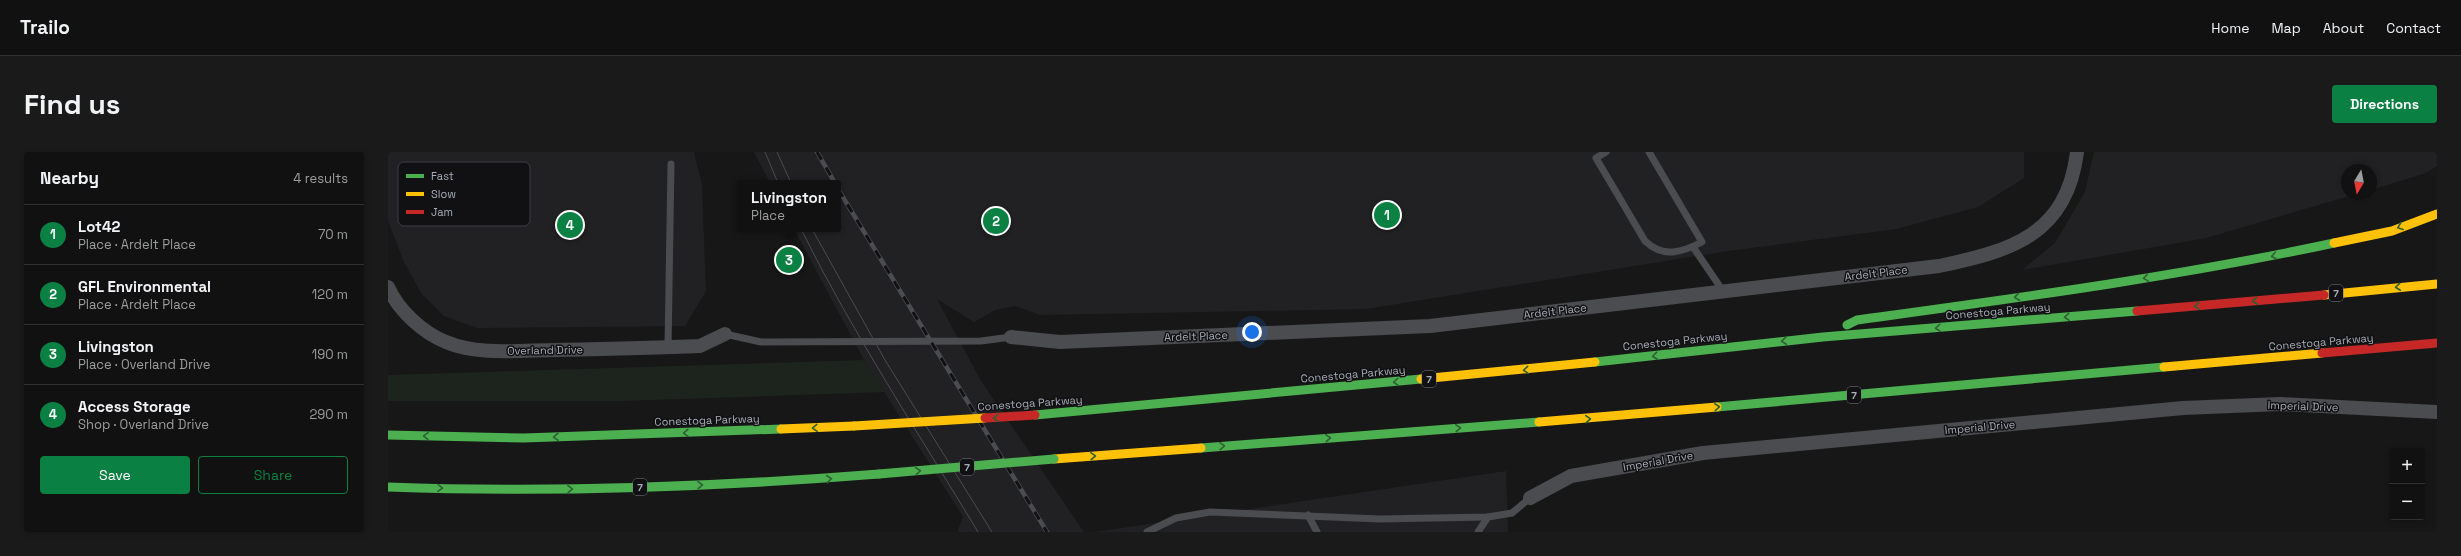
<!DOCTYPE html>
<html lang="en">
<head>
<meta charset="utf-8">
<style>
	body { margin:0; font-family:"Space Grotesk",sans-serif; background:#1a1a1a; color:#f1f3f6 }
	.controls { position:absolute; right:12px; bottom:12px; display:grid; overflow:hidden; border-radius:4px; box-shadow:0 2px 6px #0003 }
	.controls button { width:36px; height:36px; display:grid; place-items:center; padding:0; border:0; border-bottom:1px solid #303131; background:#111; color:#f1f3f6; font:20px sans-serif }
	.compass { position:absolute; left:1953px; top:12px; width:36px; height:36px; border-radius:50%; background:#111; box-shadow:0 2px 6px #0003; rotate:190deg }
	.you { position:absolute; left:864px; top:180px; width:14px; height:14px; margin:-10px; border:3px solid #fff; border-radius:50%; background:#1a73e8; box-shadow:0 0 0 6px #1a73e833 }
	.badge { display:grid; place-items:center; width:26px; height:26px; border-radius:50%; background:#0b8043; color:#fff; font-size:13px; font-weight:700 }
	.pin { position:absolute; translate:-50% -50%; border:2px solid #fff; box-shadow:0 1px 4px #0006 }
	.popup { position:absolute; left:349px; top:28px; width:104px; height:52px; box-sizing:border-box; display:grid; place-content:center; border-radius:4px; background:#111; filter:drop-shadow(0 1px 3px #0005); font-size:13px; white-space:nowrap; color:#9c9d9f }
	.popup b { font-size:15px; color:#f1f3f6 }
	.popup::after { content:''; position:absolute; left:50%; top:100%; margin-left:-8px; border:8px solid transparent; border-top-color:#111 }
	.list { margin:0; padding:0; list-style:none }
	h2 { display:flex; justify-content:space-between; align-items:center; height:52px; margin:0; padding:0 16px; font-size:17px }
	h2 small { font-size:13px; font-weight:400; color:#9c9d9f }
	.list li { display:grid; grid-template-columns:26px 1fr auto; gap:12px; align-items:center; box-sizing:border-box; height:60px; padding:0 16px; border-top:1px solid #303131 }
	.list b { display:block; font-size:15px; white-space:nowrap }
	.list p { margin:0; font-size:13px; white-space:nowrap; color:#9c9d9f }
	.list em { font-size:13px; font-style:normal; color:#9c9d9f }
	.actions { display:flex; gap:8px; padding:12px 16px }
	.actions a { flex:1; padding:9px 0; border:1px solid #0b8043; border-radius:4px; text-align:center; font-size:14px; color:#0b8043 }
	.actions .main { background:#0b8043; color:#fff }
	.map { position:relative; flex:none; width:2049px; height:380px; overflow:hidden; border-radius:4px }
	header { display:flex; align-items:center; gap:24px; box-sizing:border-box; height:56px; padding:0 20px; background:#111; border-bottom:1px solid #303131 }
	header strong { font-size:19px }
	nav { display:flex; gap:22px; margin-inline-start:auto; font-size:14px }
	.intro { display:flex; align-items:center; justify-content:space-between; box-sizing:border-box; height:96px; padding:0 24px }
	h1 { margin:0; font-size:28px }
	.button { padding:10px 18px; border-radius:4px; background:#0b8043; color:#fff; font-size:14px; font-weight:700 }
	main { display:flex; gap:24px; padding:0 24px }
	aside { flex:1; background:#111; border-radius:4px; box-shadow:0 2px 6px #0003 }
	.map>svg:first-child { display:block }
</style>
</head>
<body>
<header>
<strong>Trailo</strong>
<nav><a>Home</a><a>Map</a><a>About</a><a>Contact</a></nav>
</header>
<div class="intro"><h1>Find us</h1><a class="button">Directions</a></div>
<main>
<aside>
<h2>Nearby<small>4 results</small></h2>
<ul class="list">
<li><span class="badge">1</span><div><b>Lot42</b><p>Place · Ardelt Place</p></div><em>70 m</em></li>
<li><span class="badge">2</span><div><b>GFL Environmental</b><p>Place · Ardelt Place</p></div><em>120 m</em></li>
<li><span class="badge">3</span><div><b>Livingston</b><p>Place · Overland Drive</p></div><em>190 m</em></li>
<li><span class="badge">4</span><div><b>Access Storage</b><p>Shop · Overland Drive</p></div><em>290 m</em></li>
</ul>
<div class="actions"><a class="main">Save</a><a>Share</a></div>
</aside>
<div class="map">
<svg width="2049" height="380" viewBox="0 0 2049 380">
	<rect width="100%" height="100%" fill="#171717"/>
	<g fill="#212123">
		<path d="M0,0H306L314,33L318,139L297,174L89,176L56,164L33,141L16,110L0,69Z"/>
		<path d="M366,0H1636V26L1590,55L1508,77L1340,99L978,157L652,163L627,154L607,158L586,170L549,147L593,229L696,380H569L575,365L476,208L406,77H450V31H382Z"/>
		<path d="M1706,0H2049V14L2038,21L1983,38V18H1959V42H1968L1818,86L1634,118L1667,91L1697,40Z"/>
		<path d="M1118,319L1120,380H707Z"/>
	</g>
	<path fill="#1d241e" d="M476,208L497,240L233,249H0V223Z"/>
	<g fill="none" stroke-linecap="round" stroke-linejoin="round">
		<g stroke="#4b4c50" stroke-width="7">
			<path d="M1218,0L1208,6L1257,89C1275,106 1293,101 1314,90L1261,0"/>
			<path d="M1305,95L1335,139"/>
			<path d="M337,182L373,190L593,189L623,185"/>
			<path d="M280,195L283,12"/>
			<path d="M920,363L929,380"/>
			<path d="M759,380L788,366L822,360L992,367L1100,365L1124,361L1142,346"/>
			<path d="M1090,380L1100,365"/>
		</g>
		<g stroke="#4b4c50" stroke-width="14">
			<path d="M0,135C10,158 35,181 58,190C91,204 134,198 169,198C217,197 264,196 312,194L337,182"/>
			<path d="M623,185L672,190L1042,174L1551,114C1623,99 1679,83 1689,0"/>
			<path d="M1142,346L1183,324L1315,301L1795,256L1892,252L2049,260"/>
		</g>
		<g stroke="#4caf50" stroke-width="9">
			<path d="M1459,173L1469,168C1629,146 1788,125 1946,91"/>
			<path d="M1207,210L1435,185L1749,159"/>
			<path d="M1329,255L1776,215"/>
			<path d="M647,263L1033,227"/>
			<path d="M0,283L136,286L393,277"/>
			<path d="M813,296L1151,270"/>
			<path d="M0,335C164,341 327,335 491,322"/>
		</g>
		<g stroke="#ffc107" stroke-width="9">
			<path d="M1946,91L2004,79L2049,62"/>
			<path d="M1936,143L2049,132"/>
			<path d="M1776,215L1934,201"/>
			<path d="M1033,227L1207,210"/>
			<path d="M1151,270L1329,255"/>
			<path d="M393,277L466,274"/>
			<path d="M666,307L813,296"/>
		</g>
		<g stroke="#c62828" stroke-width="9">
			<path d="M1749,159L1936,143"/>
			<path d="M1934,201L2049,191"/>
		</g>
		<g stroke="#4b4c4f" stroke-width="1">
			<path d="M377,0L390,31"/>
			<path d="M389,0L403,31"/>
			<path d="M413,77C465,182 530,280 590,380"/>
			<path d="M424,77L497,208L604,380"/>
		</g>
		<defs>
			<g id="rail">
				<path d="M429,0L447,31"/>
				<path d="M450,37L659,380"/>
			</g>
		</defs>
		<use href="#rail" stroke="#4b4c4f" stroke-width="4.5"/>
		<use href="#rail" stroke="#111113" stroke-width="3" stroke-dasharray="9" stroke-linecap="butt"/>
		<path stroke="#4caf50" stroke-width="9" d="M491,322L666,307"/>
		<path stroke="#ffc107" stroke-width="9" d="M466,274L597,266"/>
		<path stroke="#c62828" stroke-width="9" d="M597,266L647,263"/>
	</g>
	<defs><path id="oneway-chevron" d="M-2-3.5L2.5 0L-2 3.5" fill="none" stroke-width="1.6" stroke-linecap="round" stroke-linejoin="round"/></defs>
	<g stroke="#2e6032">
		<use href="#oneway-chevron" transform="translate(2012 75) rotate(160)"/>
		<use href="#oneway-chevron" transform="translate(1886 104) rotate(168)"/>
		<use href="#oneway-chevron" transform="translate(1758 126) rotate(171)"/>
		<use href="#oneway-chevron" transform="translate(2010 135) rotate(174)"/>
		<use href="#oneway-chevron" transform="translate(1629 145) rotate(172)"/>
		<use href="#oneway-chevron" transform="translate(1867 149) rotate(174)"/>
		<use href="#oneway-chevron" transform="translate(1809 154) rotate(175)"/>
		<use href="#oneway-chevron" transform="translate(1679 165) rotate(175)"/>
		<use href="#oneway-chevron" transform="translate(1550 176) rotate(175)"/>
		<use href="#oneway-chevron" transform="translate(1396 189) rotate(174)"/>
		<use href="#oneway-chevron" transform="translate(1267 204) rotate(174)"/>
		<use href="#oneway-chevron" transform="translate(1138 218) rotate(175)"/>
		<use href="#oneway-chevron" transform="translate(1008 230) rotate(175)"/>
		<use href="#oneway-chevron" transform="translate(1329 255) rotate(-5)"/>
		<use href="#oneway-chevron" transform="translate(608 266) rotate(177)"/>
		<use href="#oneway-chevron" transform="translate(1200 267) rotate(-4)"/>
		<use href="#oneway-chevron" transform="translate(427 276) rotate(177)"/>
		<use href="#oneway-chevron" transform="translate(1070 276) rotate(-4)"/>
		<use href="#oneway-chevron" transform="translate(298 281) rotate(178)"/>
		<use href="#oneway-chevron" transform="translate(38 284) rotate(-179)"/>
		<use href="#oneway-chevron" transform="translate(168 285) rotate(178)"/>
		<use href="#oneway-chevron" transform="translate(940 286) rotate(-4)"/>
		<use href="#oneway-chevron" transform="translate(834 294) rotate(-4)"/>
		<use href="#oneway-chevron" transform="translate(705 304) rotate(-4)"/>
		<use href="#oneway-chevron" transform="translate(530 319) rotate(-5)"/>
		<use href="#oneway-chevron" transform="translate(441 327) rotate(-5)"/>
		<use href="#oneway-chevron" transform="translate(312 333) rotate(-2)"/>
		<use href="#oneway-chevron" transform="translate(52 336) rotate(1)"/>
		<use href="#oneway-chevron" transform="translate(182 337) rotate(-2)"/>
	</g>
	<g text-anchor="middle" stroke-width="3" stroke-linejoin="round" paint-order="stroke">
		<g fill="#111113" stroke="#7b7e86" stroke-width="1">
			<rect x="1941" y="133" width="14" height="16" rx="3"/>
			<rect x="1034" y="219" width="14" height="16" rx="3"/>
			<rect x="1459" y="235" width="14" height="16" rx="3"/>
			<rect x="572" y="307" width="14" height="16" rx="3"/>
			<rect x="245" y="327" width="14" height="16" rx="3"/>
		</g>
		<g font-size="10" font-weight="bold" fill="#a8adb8">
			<text x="1948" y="145">7</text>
			<text x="1041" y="231">7</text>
			<text x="1466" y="247">7</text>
			<text x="579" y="319">7</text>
			<text x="252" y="339">7</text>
		</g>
		<g font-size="11" fill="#a8adb8" stroke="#111113">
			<text transform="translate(1488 121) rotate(-7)" y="4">Ardelt Place</text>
			<text transform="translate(1167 159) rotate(-7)" y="4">Ardelt Place</text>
			<text transform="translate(1610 159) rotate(-5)" y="4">Conestoga Parkway</text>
			<text transform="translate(808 184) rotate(-2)" y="4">Ardelt Place</text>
			<text transform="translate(1287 189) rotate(-6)" y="4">Conestoga Parkway</text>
			<text transform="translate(1933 190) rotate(-5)" y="4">Conestoga Parkway</text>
			<text transform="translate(157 198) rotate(-1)" y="4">Overland Drive</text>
			<text transform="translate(965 222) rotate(-5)" y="4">Conestoga Parkway</text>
			<text transform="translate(642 251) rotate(-4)" y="4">Conestoga Parkway</text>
			<text transform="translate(1915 254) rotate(2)" y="4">Imperial Drive</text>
			<text transform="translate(319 268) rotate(-2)" y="4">Conestoga Parkway</text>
			<text transform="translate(1592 275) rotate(-5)" y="4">Imperial Drive</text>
			<text transform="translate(1270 309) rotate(-10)" y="4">Imperial Drive</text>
		</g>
	</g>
	<rect x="10" y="10" width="132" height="64" rx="6" fill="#111113" stroke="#3e4045" stroke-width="1"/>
	<rect x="18" y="22" width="18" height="4" fill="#4caf50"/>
	<rect x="18" y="40" width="18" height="4" fill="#ffc107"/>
	<rect x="18" y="58" width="18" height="4" fill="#c62828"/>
	<g font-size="11" fill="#a8adb8">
		<text x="43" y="28">Fast</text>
		<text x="43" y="46">Slow</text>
		<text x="43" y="64">Jam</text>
	</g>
</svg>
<div class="controls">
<button>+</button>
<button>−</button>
</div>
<svg class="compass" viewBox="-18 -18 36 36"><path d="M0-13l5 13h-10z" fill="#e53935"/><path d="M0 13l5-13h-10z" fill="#9c9d9f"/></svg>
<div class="you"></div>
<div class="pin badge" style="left:999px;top:63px">1</div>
<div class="pin badge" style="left:608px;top:69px">2</div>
<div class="pin badge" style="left:401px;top:108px">3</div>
<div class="popup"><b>Livingston</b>Place</div>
<div class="pin badge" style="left:182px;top:73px">4</div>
</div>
</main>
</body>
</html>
